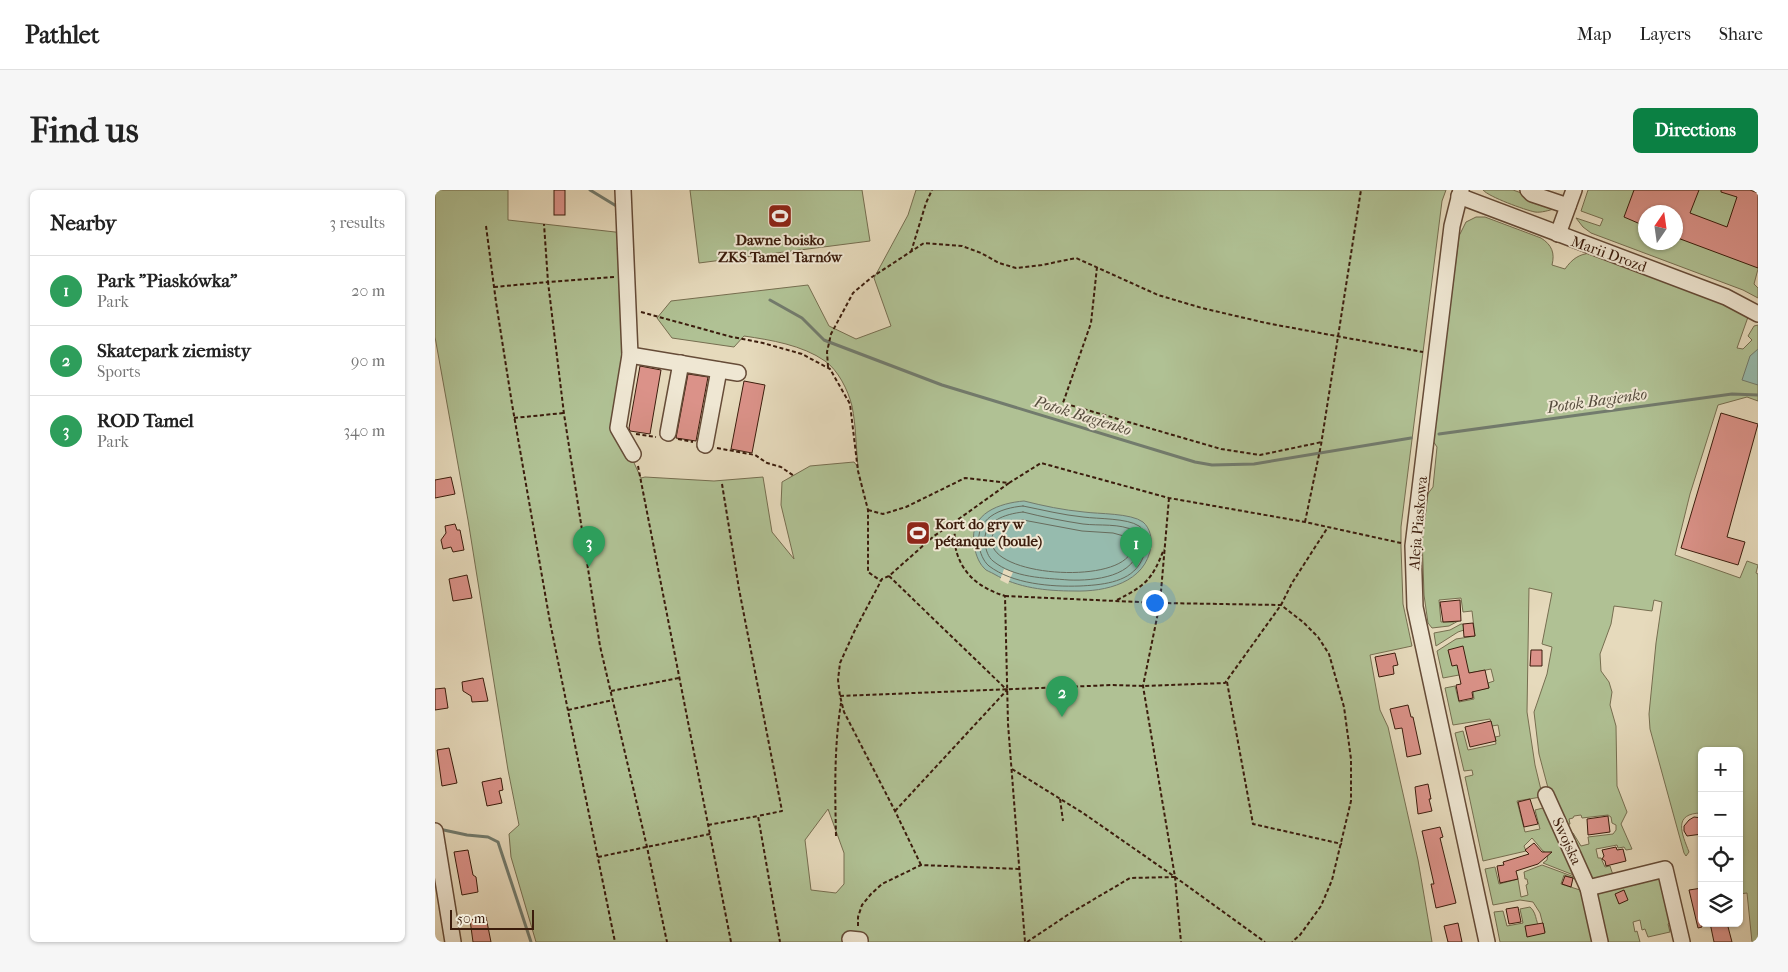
<!DOCTYPE html>
<html lang="en">
<head>
<meta charset="utf-8">
<style>
	body { margin:0; font-family:"IM FELL French Canon",serif; background:#f6f6f6; color:#222 }
	.controls { position:absolute; right:15px; bottom:15px; display:grid; overflow:hidden; border-radius:8px; box-shadow:0 1px 4px #0004 }
	.controls button { width:45px; height:45px; display:grid; place-items:center; padding:0; border:0; border-bottom:1px solid #e0e0e0; background:#fff; color:#222; font:25px sans-serif }
	.compass { position:absolute; left:1203px; top:15px; width:45px; height:45px; border-radius:50%; background:#fff; box-shadow:0 1px 4px #0004; rotate:13deg }
	.scale { position:absolute; left:15px; bottom:12px; width:84px; box-sizing:border-box; padding-left:5px; border:2px solid #3b1c0c; border-top:0; font-size:14px; line-height:18px; white-space:nowrap; color:#3b1c0c; -webkit-text-stroke:4px #efe7d3; paint-order:stroke }
	.you { position:absolute; left:719px; top:412px; width:18px; height:18px; margin:-12px; border:4px solid #fff; border-radius:50%; background:#1a73e8; box-shadow:0 0 0 8px #1a73e833 }
	.badge { display:grid; place-items:center; width:32px; height:32px; border-radius:50%; background:#0b8043; color:#fff; font-size:16px; font-weight:700 }
	.pin { position:absolute; translate:-50% -41px; filter:drop-shadow(0 1px 2px #0008) }
	.pin::after { content:''; position:absolute; top:26px; width:18px; height:15px; background:inherit; clip-path:polygon(0 0,100% 0,50% 100%) }
	.list { margin:0; padding:0; list-style:none }
	h2 { display:flex; justify-content:space-between; align-items:center; height:65px; margin:0; padding:0 20px; font-size:21px }
	h2 small { font-size:16px; font-weight:400; color:#767676 }
	.list li { display:grid; grid-template-columns:32px 1fr auto; gap:15px; align-items:center; box-sizing:border-box; height:70px; padding:0 20px; border-top:1px solid #e0e0e0 }
	.list b { display:block; font-size:19px; white-space:nowrap }
	.list p { margin:0; font-size:16px; white-space:nowrap; color:#767676 }
	.list em { font-size:16px; font-style:normal; color:#767676 }
	.icon { flex:none; width:28px; height:28px; fill:none; stroke:currentColor; stroke-width:2; stroke-linecap:round; stroke-linejoin:round }
	.map { position:relative; flex:none; width:1323px; height:752px; overflow:hidden; border-radius:8px }
	header { display:flex; align-items:center; gap:30px; box-sizing:border-box; height:70px; padding:0 25px; background:#fff; border-bottom:1px solid #e0e0e0 }
	header strong { font-size:24px }
	nav { display:flex; gap:28px; margin-inline-start:auto; font-size:18px }
	.intro { display:flex; align-items:center; justify-content:space-between; box-sizing:border-box; height:120px; padding:0 30px }
	h1 { margin:0; font-size:35px }
	.button { padding:12px 22px; border-radius:8px; background:#0b8043; color:#fff; font-size:18px; font-weight:700 }
	main { display:flex; gap:30px; padding:0 30px }
	aside { flex:1; background:#fff; border-radius:8px; box-shadow:0 1px 4px #0004 }
	.map>svg:first-child { display:block }
</style>
</head>
<body>
<header>
<strong>Pathlet</strong>
<nav><a>Map</a><a>Layers</a><a>Share</a></nav>
</header>
<div class="intro"><h1>Find us</h1><a class="button">Directions</a></div>
<main>
<aside>
<h2>Nearby<small>3 results</small></h2>
<ul class="list">
<li><span class="badge" style="background:#2e9e5b">1</span><div><b>Park &quot;Piaskówka&quot;</b><p>Park</p></div><em>20 m</em></li>
<li><span class="badge" style="background:#2e9e5b">2</span><div><b>Skatepark ziemisty</b><p>Sports</p></div><em>90 m</em></li>
<li><span class="badge" style="background:#2e9e5b">3</span><div><b>ROD Tamel</b><p>Park</p></div><em>340 m</em></li>
</ul>
</aside>
<div class="map">
<svg width="1323" height="752" viewBox="0 0 1323 752">
	<rect width="100%" height="100%" fill="#e6dabc"/>
	<filter id="stains"><feTurbulence type="fractalNoise" baseFrequency=".004" numOctaves="4"/><feColorMatrix values="0 0 0 0 .2 0 0 0 0 .09 0 0 0 0 .02 0 0 0 .5 -.17"/></filter>
	<radialGradient id="worn" r=".72"><stop offset=".6" stop-color="#630" stop-opacity="0"/><stop offset="1" stop-color="#630" stop-opacity=".3"/></radialGradient>
	<g fill="#b0c194" stroke="#766e50" fill-rule="evenodd">
		<path d="M0,0H73V30L189,43L192,86L183,238L206,288L210,287L279,291L328,287L337,342L359,369L346,315L347,292L375,276L419,272L423,277C421,257 421,236 417,216C413,200 403,180 390,171C367,155 336,150 309,146L299,157L237,148L222,128L236,111L373,95L394,136L421,149L456,136L439,88L473,25L481,0H1011L1007,11L966,337V357L968,414L977,456L935,465L945,520L953,537L983,670L997,752H101L76,667L74,644L84,635L73,580L33,330L0,147ZM393,619L409,663V694L401,703L376,700L370,650Z"/>
		<path d="M255,0H427L435,51L264,73Z"/>
		<path d="M1048,0H1078L1117,14L1119,19C1115,20 1106,23 1100,22C1090,20 1054,7 1048,0Z"/>
		<path d="M1153,0H1323V79L1319,94L1323,98V108L1308,100L1156,43L1148,37L1141,28L1165,36L1168,29L1146,21ZM1210,22H1240V52H1210Z"/>
		<path d="M1041,27H1050L1106,48C1117,55 1120,63 1117,75L1130,79C1137,69 1144,64 1156,63L1288,112L1313,127L1302,158L1308,159L1317,150L1313,146L1319,136L1323,135V211L1312,207L1283,215L1255,304L1240,365L1305,388L1312,371L1323,375L1321,383L1323,384V752H1317L1312,703L1304,704V561H1267V623C1237,623 1247,644 1254,662L1251,666L1249,663L1215,539L1214,524L1221,453L1227,412L1219,410L1217,421L1179,416L1176,434L1165,464L1166,481L1174,492L1177,502L1175,515L1181,536L1182,596L1192,622L1186,634L1197,659L1191,660L1189,657L1183,658L1182,655L1161,659L1163,668H1166L1170,677L1175,676L1178,685L1157,690L1136,643H1138L1146,656L1154,654L1153,647L1178,644L1181,640V635L1177,633L1176,627L1173,625L1147,628L1146,625L1139,626L1138,628L1134,629L1135,634L1131,635L1113,598L1104,564L1099,522L1112,484L1117,457L1107,454L1117,403L1094,398L1092,522L1100,575L1107,604L1106,607L1082,611L1090,642L1105,639L1100,620L1112,617L1141,686L1108,673L1112,670L1113,664L1108,661L1097,648L1089,656L1091,661L1048,671L1030,587L1038,585L1037,580L1029,581L1020,543L1028,541L1033,560L1061,554L1060,547L1065,546L1063,535L1057,536L1055,529L1018,535L1010,498L1020,496L1024,512L1039,509L1038,501L1054,498L1053,493L1059,491L1056,479L1008,488L1002,461L1021,449L1040,446L1037,421L1028,422L1026,408L1004,410L1006,432H1019V424L1025,430L1014,436L997,438L993,433L989,405L987,343L992,305L998,297L1002,257L998,251L1024,46L1031,32Z"/>
		<path d="M1026,434H1028L1029,440L1023,442L1001,456L999,443L1015,440Z"/>
		<path d="M1107,675L1142,688L1143,690L1129,685L1126,694L1145,700V699H1146L1160,752H1065L1059,722L1068,721L1072,736L1088,733L1085,719L1095,717C1104,725 1098,734 1110,742L1105,723L1098,712L1085,710L1058,715L1050,679L1060,677L1064,694L1083,689L1086,707L1093,705L1091,695L1093,694L1092,689H1090L1089,682Z"/>
		<path d="M1224,688L1237,730L1233,734L1235,742L1213,747L1210,739L1207,740L1205,730L1198,732L1200,742L1202,741L1205,752H1168L1161,702Z"/>
	</g>
	<g fill="#96bbae" stroke="#727b6d">
		<path d="M1323,159V195L1307,190L1315,166Z"/>
		<path d="M589,311C609,316 628,320 649,322C663,324 696,323 708,332C715,338 717,348 716,356C711,393 670,402 639,401C611,401 583,398 559,384C556,382 551,381 549,378C543,372 540,362 539,354C534,323 565,313 589,311Z"/>
	</g>
	<path fill="#e6dabc" d="M569,379L578,382L573,394L565,390Z"/>
	<g fill="none" stroke-linecap="round" stroke-linejoin="round">
		<g stroke="#686c5d" stroke-width="1">
			<path d="M588,316C608,320 628,325 648,327C663,329 692,328 704,336C716,344 711,365 704,375C692,393 665,395 645,396C616,397 578,394 554,376C548,371 545,362 544,356C540,328 565,318 588,316Z"/>
			<path d="M588,322C608,327 628,331 648,334C664,336 685,333 700,341C704,344 705,350 704,355C702,387 659,391 634,390C609,388 579,388 558,371C553,367 551,360 550,354C547,331 570,324 588,322Z"/>
			<path d="M588,330L647,341L678,343L696,348C715,399 539,390 558,344C563,332 578,331 588,330Z"/>
		</g>
		<g stroke="#727b6d" stroke-width="3">
			<path d="M155,0L183,17"/>
			<path d="M335,110L367,128L389,150L394,152L507,195L760,272L777,275L819,274L976,248"/>
			<path d="M1004,244L1297,204L1323,205"/>
			<path d="M4,639L32,645L53,647L63,652L96,752"/>
		</g>
	</g>
	<g fill="#db9289" stroke="#3b1c0c">
		<rect x="119" y="0" width="11" height="25"/>
		<path d="M1199,0H1264L1255,23L1292,37L1302,7L1286,2V0H1315L1323,3V78L1240,47V22H1210V36L1189,27Z"/>
		<path d="M205,176L226,180L215,244L195,241L194,238Z"/>
		<path d="M253,184L273,187L261,251L241,248Z"/>
		<path d="M309,191L330,195L317,263L296,259Z"/>
		<path d="M1286,223L1323,234L1292,347L1310,352L1303,375L1246,358Z"/>
		<path d="M16,287L20,304L0,308V290Z"/>
		<path d="M20,334L22,340H25L29,360L18,362L16,357L8,359L6,350L11,343L10,336Z"/>
		<path d="M32,385L37,408L18,411L14,389Z"/>
		<path d="M1025,410L1026,431L1008,432L1005,412Z"/>
		<path d="M1038,433L1040,446L1029,447L1028,434Z"/>
		<path d="M1028,456L1034,483L1050,480L1054,498L1037,502L1038,508L1024,511L1021,495L1026,494L1022,475L1017,476L1013,460Z"/>
		<path d="M1096,460H1107V476H1095Z"/>
		<path d="M960,463L963,475L958,476L959,484L944,487L940,467Z"/>
		<path d="M48,488L53,511L37,512L36,506L28,501L27,492Z"/>
		<path d="M10,498L13,518L0,520V499Z"/>
		<path d="M973,515L976,527H978L986,564L972,567L967,538L960,539L955,519Z"/>
		<path d="M1056,531L1061,551L1035,557L1030,537Z"/>
		<path d="M14,558L22,593L7,596L2,560Z"/>
		<path d="M66,588L68,600L64,601L67,613L52,616L47,592Z"/>
		<path d="M993,594L996,609H994L997,621L983,624L980,597Z"/>
		<path d="M1095,609L1103,634L1089,637L1083,612Z"/>
		<path d="M1173,626L1175,642L1153,645L1152,629Z"/>
		<path d="M1259,627L1267,628V644L1252,646L1249,641V636L1254,630Z"/>
		<path d="M1005,637L1008,647L1005,648L1021,713L1001,718L996,694H999L987,641Z"/>
		<path d="M1099,653L1107,662H1117L1103,674L1081,681L1083,689L1065,693L1062,676L1069,675L1068,672L1094,664L1090,660Z"/>
		<path d="M1181,657L1182,660L1188,659L1191,671L1171,676L1170,671L1167,669L1169,666L1167,660Z"/>
		<path d="M33,660L38,685L41,687L43,702L27,705L19,662Z"/>
		<path d="M1130,686L1138,688L1136,697L1127,694Z"/>
		<path d="M1267,698V737L1263,738L1254,700Z"/>
		<path d="M1189,700L1193,710L1184,714L1180,704Z"/>
		<path d="M1083,717L1086,732L1074,734L1071,719Z"/>
		<path d="M51,727L56,752H38L35,730Z"/>
		<path d="M1023,733L1027,752H1013L1009,736Z"/>
		<path d="M1108,733L1110,743L1092,747L1090,736Z"/>
		<path d="M1275,733H1292L1297,752H1279Z"/>
	</g>
	<g fill="none" stroke-linecap="round" stroke-linejoin="round">
		<defs>
			<g id="minor">
				<path d="M188,0L195,165L183,238L198,264"/>
				<path d="M1026,0L1017,36L978,356L980,417L1052,752"/>
				<path d="M1093,0L1097,4L1133,16"/>
				<path d="M1024,6L1291,107L1323,124"/>
				<path d="M1123,44L1139,0"/>
				<path d="M195,165L303,183"/>
				<path d="M233,243L246,173"/>
				<path d="M270,255L284,180"/>
				<path d="M1111,605L1153,698L1230,679L1247,752"/>
				<path d="M0,641L18,752"/>
				<path d="M1153,698L1165,752"/>
				<path d="M415,749L425,750V752"/>
			</g>
		</defs>
		<use href="#minor" stroke="#664c38" stroke-width="18"/>
		<g stroke="#3b1c0c" stroke-width="2" stroke-dasharray="4 2.5" stroke-linecap="butt">
			<path d="M51,36L61,112L77,214L115,432L180,752"/>
			<path d="M476,62L491,13L497,0"/>
			<path d="M662,77L656,133L628,213L786,259L825,265L887,252"/>
			<path d="M179,87L113,92L129,224L165,456L212,657L232,752"/>
			<path d="M59,97L113,92L109,34"/>
			<path d="M206,122L297,147L328,153L367,164L395,179L415,214L423,281L433,320V382L446,391"/>
			<path d="M393,177L392,162L396,144L418,103L437,87L489,53L527,56L546,63L564,73L581,78L607,75L641,68L723,105L767,118L831,133L988,162"/>
			<path d="M79,228L129,223"/>
			<path d="M201,244L221,247"/>
			<path d="M243,249L258,252"/>
			<path d="M282,258L320,265L332,273L346,277L359,286"/>
			<path d="M203,276L296,752"/>
			<path d="M574,293L521,331C520,338 519,347 520,355C525,383 544,398 570,406L573,534L590,752"/>
			<path d="M287,294L304,399L347,621L323,626"/>
			<path d="M734,308L725,413L708,496L740,687L746,752"/>
			<path d="M433,320L448,324L471,317L530,288L574,293L606,273L734,308L870,332L966,353"/>
			<path d="M870,332L886,255L926,0"/>
			<path d="M454,386L572,500L460,621"/>
			<path d="M570,406L725,413L846,415L868,432L883,447L894,464L909,517L916,569V611L897,690L886,716L865,745L857,752"/>
			<path d="M682,410C711,395 717,390 729,359"/>
			<path d="M792,492L818,634L907,654"/>
			<path d="M176,501L244,488"/>
			<path d="M405,506L678,495L708,496L790,493L846,415L857,393L893,337"/>
			<path d="M133,520L178,510"/>
			<path d="M577,579L648,623L740,687L830,752"/>
			<path d="M625,609L628,631"/>
			<path d="M273,635L323,626L345,752"/>
			<path d="M401,646C400,602 399,557 406,513"/>
			<path d="M163,667L275,644"/>
			<path d="M486,675L460,621L409,522L405,506L403,490L405,473L420,440L447,389L454,386L499,346L521,331"/>
			<path d="M423,736V727L427,715L436,704L447,694L486,675L584,679"/>
			<path d="M592,752L634,724L695,688L740,687"/>
		</g>
		<use href="#minor" stroke="#efe7d3" stroke-width="15"/>
	</g>
	<defs>
		<symbol id="stadium-square" viewBox="-11 -11 22 22"><rect x="-9" y="-9" width="18" height="18" rx="4" fill="#8f2418" stroke="#efe7d3"/><path d="M0-5a6.5 5 0 1 0 0 10a6.5 5 0 1 0 0-10ZM-3.5-1.8h7v3.6h-7Z" fill="#fff"/></symbol>
	</defs>
	<g fill-rule="evenodd">
		<use href="#stadium-square" x="331" y="12" width="28" height="28"/>
		<use href="#stadium-square" x="469" y="329" width="28" height="28"/>
	</g>
	<g text-anchor="middle" stroke-width="4" stroke-linejoin="round" paint-order="stroke">
		<g font-size="15" font-weight="bold" fill="#3b1c0c" stroke="#efe7d3">
			<text x="345" y="55">Dawne boisko<tspan x="345" dy="17">ZKS Tamel Tarnów</tspan></text>
			<text x="500" y="339" text-anchor="start">Kort do gry w<tspan x="500" dy="17">pétanque (boule)</tspan></text>
		</g>
		<g font-size="15" fill="#3b1c0c" stroke="#efe7d3">
			<text transform="translate(1174 64) rotate(20)" y="5">Marii Drozd</text>
			<text transform="translate(983 333) rotate(-85)" y="5">Aleja Piaskowa</text>
			<text transform="translate(1132 651) rotate(65)" y="5">Swojska</text>
		</g>
		<g font-size="16" font-style="italic" fill="#564c3d" stroke="#efe7d3">
			<text transform="translate(1162 210) rotate(-8)" y="6">Potok Bagienko</text>
			<text transform="translate(648 225) rotate(17)" y="6">Potok Bagienko</text>
		</g>
	</g>
	<rect width="100%" height="100%" filter="url(#stains)"/>
	<rect width="100%" height="100%" fill="url(#worn)"/>
</svg>
<div class="controls">
<button>+</button>
<button>−</button>
<button><svg class="icon" aria-label="locate" viewBox="0 0 24 24"><circle cx="12" cy="12" r="6"/><path d="M12 2v4M12 18v4M2 12h4M18 12h4"/></svg></button>
<button><svg class="icon" aria-label="layers" viewBox="0 0 24 24"><path d="M12 4l9 5-9 5-9-5zM3 14l9 5 9-5"/></svg></button>
</div>
<svg class="compass" viewBox="-18 -18 36 36"><path d="M0-13l5 13h-10z" fill="#e53935"/><path d="M0 13l5-13h-10z" fill="#767676"/></svg>
<div class="scale">50 m</div>
<div class="you"></div>
<div class="pin badge" style="left:701px;top:378px;background:#2e9e5b">1</div>
<div class="pin badge" style="left:627px;top:527px;background:#2e9e5b">2</div>
<div class="pin badge" style="left:154px;top:377px;background:#2e9e5b">3</div>
</div>
</main>
</body>
</html>
